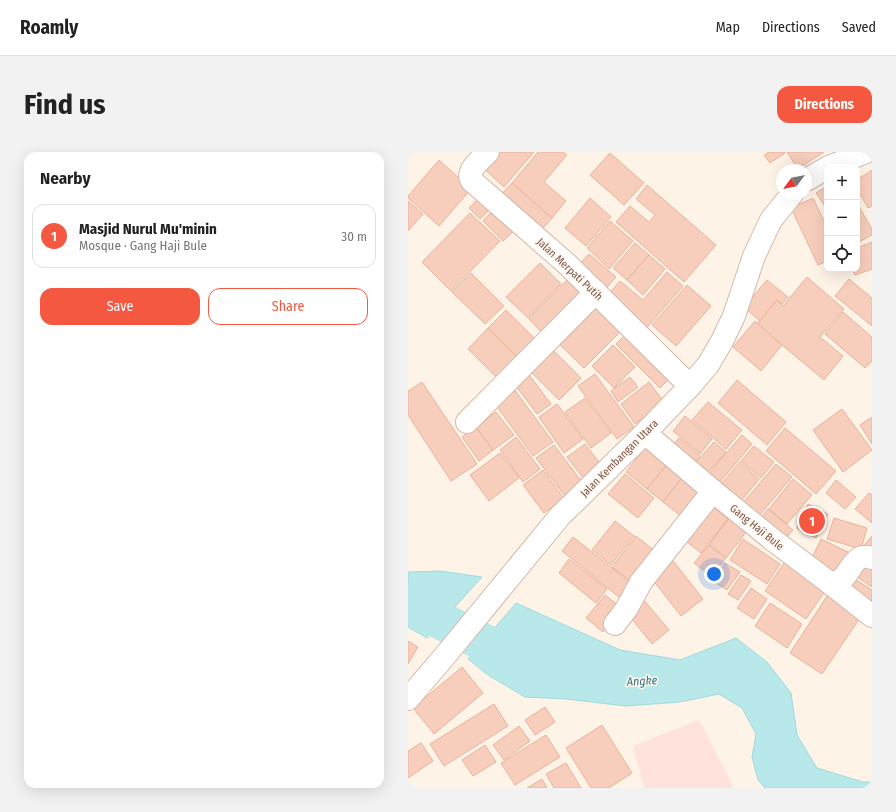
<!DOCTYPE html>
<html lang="en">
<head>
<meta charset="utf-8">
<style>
	body { margin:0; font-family:"Fira Sans Condensed",sans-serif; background:#f2f2f2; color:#222 }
	.controls { position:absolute; right:12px; top:12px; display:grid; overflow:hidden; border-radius:8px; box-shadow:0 4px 16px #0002 }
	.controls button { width:36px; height:36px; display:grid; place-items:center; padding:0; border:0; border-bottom:1px solid #e0e0e0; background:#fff; color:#222; font:20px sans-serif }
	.compass { position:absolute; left:368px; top:12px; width:36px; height:36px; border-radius:50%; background:#fff; box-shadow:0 4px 16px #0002; rotate:238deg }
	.you { position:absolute; left:306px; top:422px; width:14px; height:14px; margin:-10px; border:3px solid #fff; border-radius:50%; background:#1a73e8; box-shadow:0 0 0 6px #1a73e833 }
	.badge { display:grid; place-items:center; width:26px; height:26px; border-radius:50%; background:#f45841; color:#fff; font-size:13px; font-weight:700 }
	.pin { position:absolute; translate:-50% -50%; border:2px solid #fff; box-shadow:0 1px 4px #0006 }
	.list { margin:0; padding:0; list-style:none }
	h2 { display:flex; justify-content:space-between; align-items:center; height:52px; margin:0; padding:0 16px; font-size:17px }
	h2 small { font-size:13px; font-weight:400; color:#767676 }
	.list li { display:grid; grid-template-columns:26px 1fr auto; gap:12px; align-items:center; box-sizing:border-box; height:64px; margin:0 8px 8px; padding:0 8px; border:1px solid #e0e0e0; border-radius:12px }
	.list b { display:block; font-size:15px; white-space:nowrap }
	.list p { margin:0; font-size:13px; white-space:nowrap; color:#767676 }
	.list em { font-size:13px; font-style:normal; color:#767676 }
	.actions { display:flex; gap:8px; padding:12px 16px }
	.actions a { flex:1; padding:9px 0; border:1px solid #f45841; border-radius:12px; text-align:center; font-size:14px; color:#f45841 }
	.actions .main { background:#f45841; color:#fff }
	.icon { flex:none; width:22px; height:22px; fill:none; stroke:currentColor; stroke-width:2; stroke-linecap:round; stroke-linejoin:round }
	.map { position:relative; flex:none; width:464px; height:636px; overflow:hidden; border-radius:12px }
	header { display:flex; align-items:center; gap:24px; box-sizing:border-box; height:56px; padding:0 20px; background:#fff; border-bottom:1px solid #e0e0e0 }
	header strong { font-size:19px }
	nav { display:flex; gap:22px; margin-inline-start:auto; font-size:14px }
	.intro { display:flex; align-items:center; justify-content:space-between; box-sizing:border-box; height:96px; padding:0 24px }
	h1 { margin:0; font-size:28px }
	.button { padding:10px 18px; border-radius:12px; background:#f45841; color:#fff; font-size:14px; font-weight:700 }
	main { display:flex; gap:24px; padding:0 24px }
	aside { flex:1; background:#fff; border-radius:12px; box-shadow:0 4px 16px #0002 }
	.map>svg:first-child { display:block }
</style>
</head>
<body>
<header>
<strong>Roamly</strong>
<nav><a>Map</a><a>Directions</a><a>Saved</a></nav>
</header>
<div class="intro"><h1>Find us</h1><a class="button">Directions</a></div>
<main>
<aside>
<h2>Nearby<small></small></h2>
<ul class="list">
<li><span class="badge">1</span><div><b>Masjid Nurul Mu'minin</b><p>Mosque · Gang Haji Bule</p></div><em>30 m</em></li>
</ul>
<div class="actions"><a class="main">Save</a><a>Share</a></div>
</aside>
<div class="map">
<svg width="464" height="636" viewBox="0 0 464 636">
	<rect width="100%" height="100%" fill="#fef3e7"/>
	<path fill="#ffe2db" d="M291,568L326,636H236L225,594Z"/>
	<g fill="#b9e8eb" stroke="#9edade">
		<path d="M32,419L74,425L19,486L0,475V420Z"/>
		<path d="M108,451L212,498L272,508L328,486L359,510L383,541L389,583L409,616L455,630H464V636H357L350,628L344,605L348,582L334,556L311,542L272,550L218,554L158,547L117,545L80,523L60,507Z"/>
	</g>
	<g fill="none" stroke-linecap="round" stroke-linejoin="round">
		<path stroke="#b9e8eb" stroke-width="38" d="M0,452L122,514"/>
	</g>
	<g fill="#f7cebc" stroke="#ebb29b">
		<path d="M85,0H126L96,35L73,14Z"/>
		<path d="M130,0H155L159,3L136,30L158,49L144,66L104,31Z"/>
		<path d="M361,0H377V1L362,11L356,3Z"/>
		<path d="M379,0H416L390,17Z"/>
		<path d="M202,1L236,31L216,53L182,23Z"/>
		<path d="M31,8L63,37L31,74L0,46V44Z"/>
		<path d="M464,18V54L460,56L449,37V28Z"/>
		<path d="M104,31L144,66L131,81L90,46Z"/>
		<path d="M239,33L308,93L276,130L208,70L222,54L241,70L247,63L228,47Z"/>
		<path d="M419,34V57L408,41Z"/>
		<path d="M73,44L84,55L72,67L61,56Z"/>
		<path d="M182,46L203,65L178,94L157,76Z"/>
		<path d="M405,46L419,75V109L410,113L383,56Z"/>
		<path d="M0,49L15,62L0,79Z"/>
		<path d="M449,51L464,77V83L449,91Z"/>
		<path d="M86,57L107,78L95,89L75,69Z"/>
		<path d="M62,61L92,89L43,139L14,110Z"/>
		<path d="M202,69L225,89L201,117L179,96Z"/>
		<path d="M464,90V117L447,123L444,117H449V96Z"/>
		<path d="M227,91L241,103L219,128L205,116Z"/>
		<path d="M181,102L208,125L194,141L167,117Z"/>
		<path d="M241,103L257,117L235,143L219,128Z"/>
		<path d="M132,111L153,132L120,166L98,145Z"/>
		<path d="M259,120L275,134L235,180L197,146L212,129L235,148Z"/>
		<path d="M63,121L96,154L77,172L44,140Z"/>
		<path d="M399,125L436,157L412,185L435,204L416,228L349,172L369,148L375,154Z"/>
		<path d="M160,127L179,145L139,186L121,167Z"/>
		<path d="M441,127L464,146V174L427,144Z"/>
		<path d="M359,128L380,145L374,152L369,148L352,169L336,155Z"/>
		<path d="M279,133L303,154L268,194L244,173Z"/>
		<path d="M185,149L214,178L176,216L147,188Z"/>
		<path d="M98,158L132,192L114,210L80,176Z"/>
		<path d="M435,160L464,185V209L457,216L417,182Z"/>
		<path d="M347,169L374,193L353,219L325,195Z"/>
		<path d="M80,176L114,210L94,231L60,197Z"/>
		<path d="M221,179L265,223L252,236L208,192Z"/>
		<path d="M205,193L227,215L206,236L184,214Z"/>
		<path d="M142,195L173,226L151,248L120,217Z"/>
		<path d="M119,220L143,252L129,262L105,230Z"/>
		<path d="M187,222L226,275L209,287L170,234Z"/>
		<path d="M222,225L230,235L210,250L203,239Z"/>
		<path d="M329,228L378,270L359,293L310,251Z"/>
		<path d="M14,230L69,312L43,329L0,263V239Z"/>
		<path d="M241,230L256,250L227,272L213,252Z"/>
		<path d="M103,233L145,290L125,304L84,248Z"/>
		<path d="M177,246L203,281L183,296L157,260Z"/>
		<path d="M300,250L334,278L318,297L284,268Z"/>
		<path d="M149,252L175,287L156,301L131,265Z"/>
		<path d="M434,257L464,298L435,320L405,278Z"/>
		<path d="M88,260L106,283L85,298L68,275Z"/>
		<path d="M277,264L304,287L292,302L265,279Z"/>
		<path d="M464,265V292L452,273Z"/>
		<path d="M68,275L85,298L71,309L54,285Z"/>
		<path d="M377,276L428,319L408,342L358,299Z"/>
		<path d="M334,283L344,292L307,336L296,327Z"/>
		<path d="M108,285L132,317L115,330L92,298Z"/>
		<path d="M271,286L292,304L282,316L261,298Z"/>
		<path d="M306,290L318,300L295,326L283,316Z"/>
		<path d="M177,292L194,314L176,327L159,305Z"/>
		<path d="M146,293L174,330L156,343L128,306Z"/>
		<path d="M239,293L261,310L239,337L218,320Z"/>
		<path d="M346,294L366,310L353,326L333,309Z"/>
		<path d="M92,301L111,326L81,349L62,323Z"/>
		<path d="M261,310L276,323L255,350L239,337Z"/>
		<path d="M332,310L351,327L329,354L309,337Z"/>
		<path d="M368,312L384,325L350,365L334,352Z"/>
		<path d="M135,318L156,347L136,361L115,333Z"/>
		<path d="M217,322L246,346L230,366L200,342Z"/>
		<path d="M276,323L300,341L278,368L255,350Z"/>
		<path d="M385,327L404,343L379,372L361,357Z"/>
		<path d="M428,328L448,345L437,357L418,341Z"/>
		<path d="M461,341L464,343V371L447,357Z"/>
		<path d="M300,351L320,367L293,401L273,385Z"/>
		<path d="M400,352L420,362L408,386L389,376Z"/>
		<path d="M360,357L385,378L375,390L350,369Z"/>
		<path d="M322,365L339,379L318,406L301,393Z"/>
		<path d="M426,366L459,376L453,397L419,387Z"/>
		<path d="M207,369L226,384L203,413L184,398Z"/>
		<path d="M228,384L252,403L228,433L204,415Z"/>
		<path d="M464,384V399L456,393Z"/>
		<path d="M165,385L229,436L217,450L154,399Z"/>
		<path d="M335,387L372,412L359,432L322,408Z"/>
		<path d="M413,387L444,402L434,423L403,408Z"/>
		<path d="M301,393L318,406L303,424L286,411Z"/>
		<path d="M263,406L295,447L273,464L241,423Z"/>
		<path d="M161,407L199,437L188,451L151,421Z"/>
		<path d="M378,408L419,436L398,467L357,439Z"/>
		<path d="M464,410V435L446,423Z"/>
		<path d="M317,411L332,420L319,438L305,429Z"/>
		<path d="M333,423L343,429L330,448L320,442Z"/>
		<path d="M445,426L464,438V448L459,456L435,440Z"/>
		<path d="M343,436L359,447L346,467L329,456Z"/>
		<path d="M421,441L454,463L414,522L382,501Z"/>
		<path d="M197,443L214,456L195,480L178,466Z"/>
		<path d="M235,447L261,478L244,492L219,461Z"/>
		<path d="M362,451L394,472L379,496L347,474Z"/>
		<path d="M0,489L10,495L0,512Z"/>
		<path d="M54,515L75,541L26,582L5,556Z"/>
		<path d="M86,552L100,574L36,614L22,592Z"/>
		<path d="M137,555L147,570L127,583L117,568Z"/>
		<path d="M194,573L224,621L201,636H183L158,596Z"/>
		<path d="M111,574L122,589L96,608L85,593Z"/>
		<path d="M138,583L152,605L107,633L93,611Z"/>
		<path d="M13,591L25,609L0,626V599Z"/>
		<path d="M77,593L88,610L65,624L54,608Z"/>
		<path d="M158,611L173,636H146L138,622Z"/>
		<path d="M134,627L139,636H119Z"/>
	</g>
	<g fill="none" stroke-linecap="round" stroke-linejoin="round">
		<defs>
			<g id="minor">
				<path d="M80,0C73,8 57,19 64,29L160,113L282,234"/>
				<path d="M421,15L458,0"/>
				<path d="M398,28L419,16"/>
				<path d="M59,270L188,140"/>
				<path d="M237,281L305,339L365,388L422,431C444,432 441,398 464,406"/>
				<path d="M422,431L464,464"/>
				<path d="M207,472L219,456L233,430L305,339"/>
				<path d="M0,547L36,505L152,364L237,281L282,234L300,213L314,189L326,164L346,104L363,68L384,42"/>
			</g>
		</defs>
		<use href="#minor" stroke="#d3b9ab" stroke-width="24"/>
		<use href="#minor" stroke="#fff" stroke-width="22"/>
	</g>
	<g text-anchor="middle" stroke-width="3" stroke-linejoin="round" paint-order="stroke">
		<g font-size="11" fill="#7c5548" stroke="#fff8f0">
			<text transform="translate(162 117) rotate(43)" y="4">Jalan Merpati Putih</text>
			<text transform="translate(211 306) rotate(-45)" y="4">Jalan Kembangan Utara</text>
			<text transform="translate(349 375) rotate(39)" y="4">Gang Haji Bule</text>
		</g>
		<g font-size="12" font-style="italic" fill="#37767b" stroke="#fff8f0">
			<text transform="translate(234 529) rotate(-3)" y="4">Angke</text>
		</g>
	</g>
</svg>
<div class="controls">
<button>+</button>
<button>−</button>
<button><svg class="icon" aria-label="locate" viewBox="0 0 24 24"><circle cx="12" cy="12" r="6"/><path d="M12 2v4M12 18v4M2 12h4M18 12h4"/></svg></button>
</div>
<svg class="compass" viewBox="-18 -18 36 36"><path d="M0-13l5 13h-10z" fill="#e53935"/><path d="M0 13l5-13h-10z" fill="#767676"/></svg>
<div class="you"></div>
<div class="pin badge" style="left:404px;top:369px">1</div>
</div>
</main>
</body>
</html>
